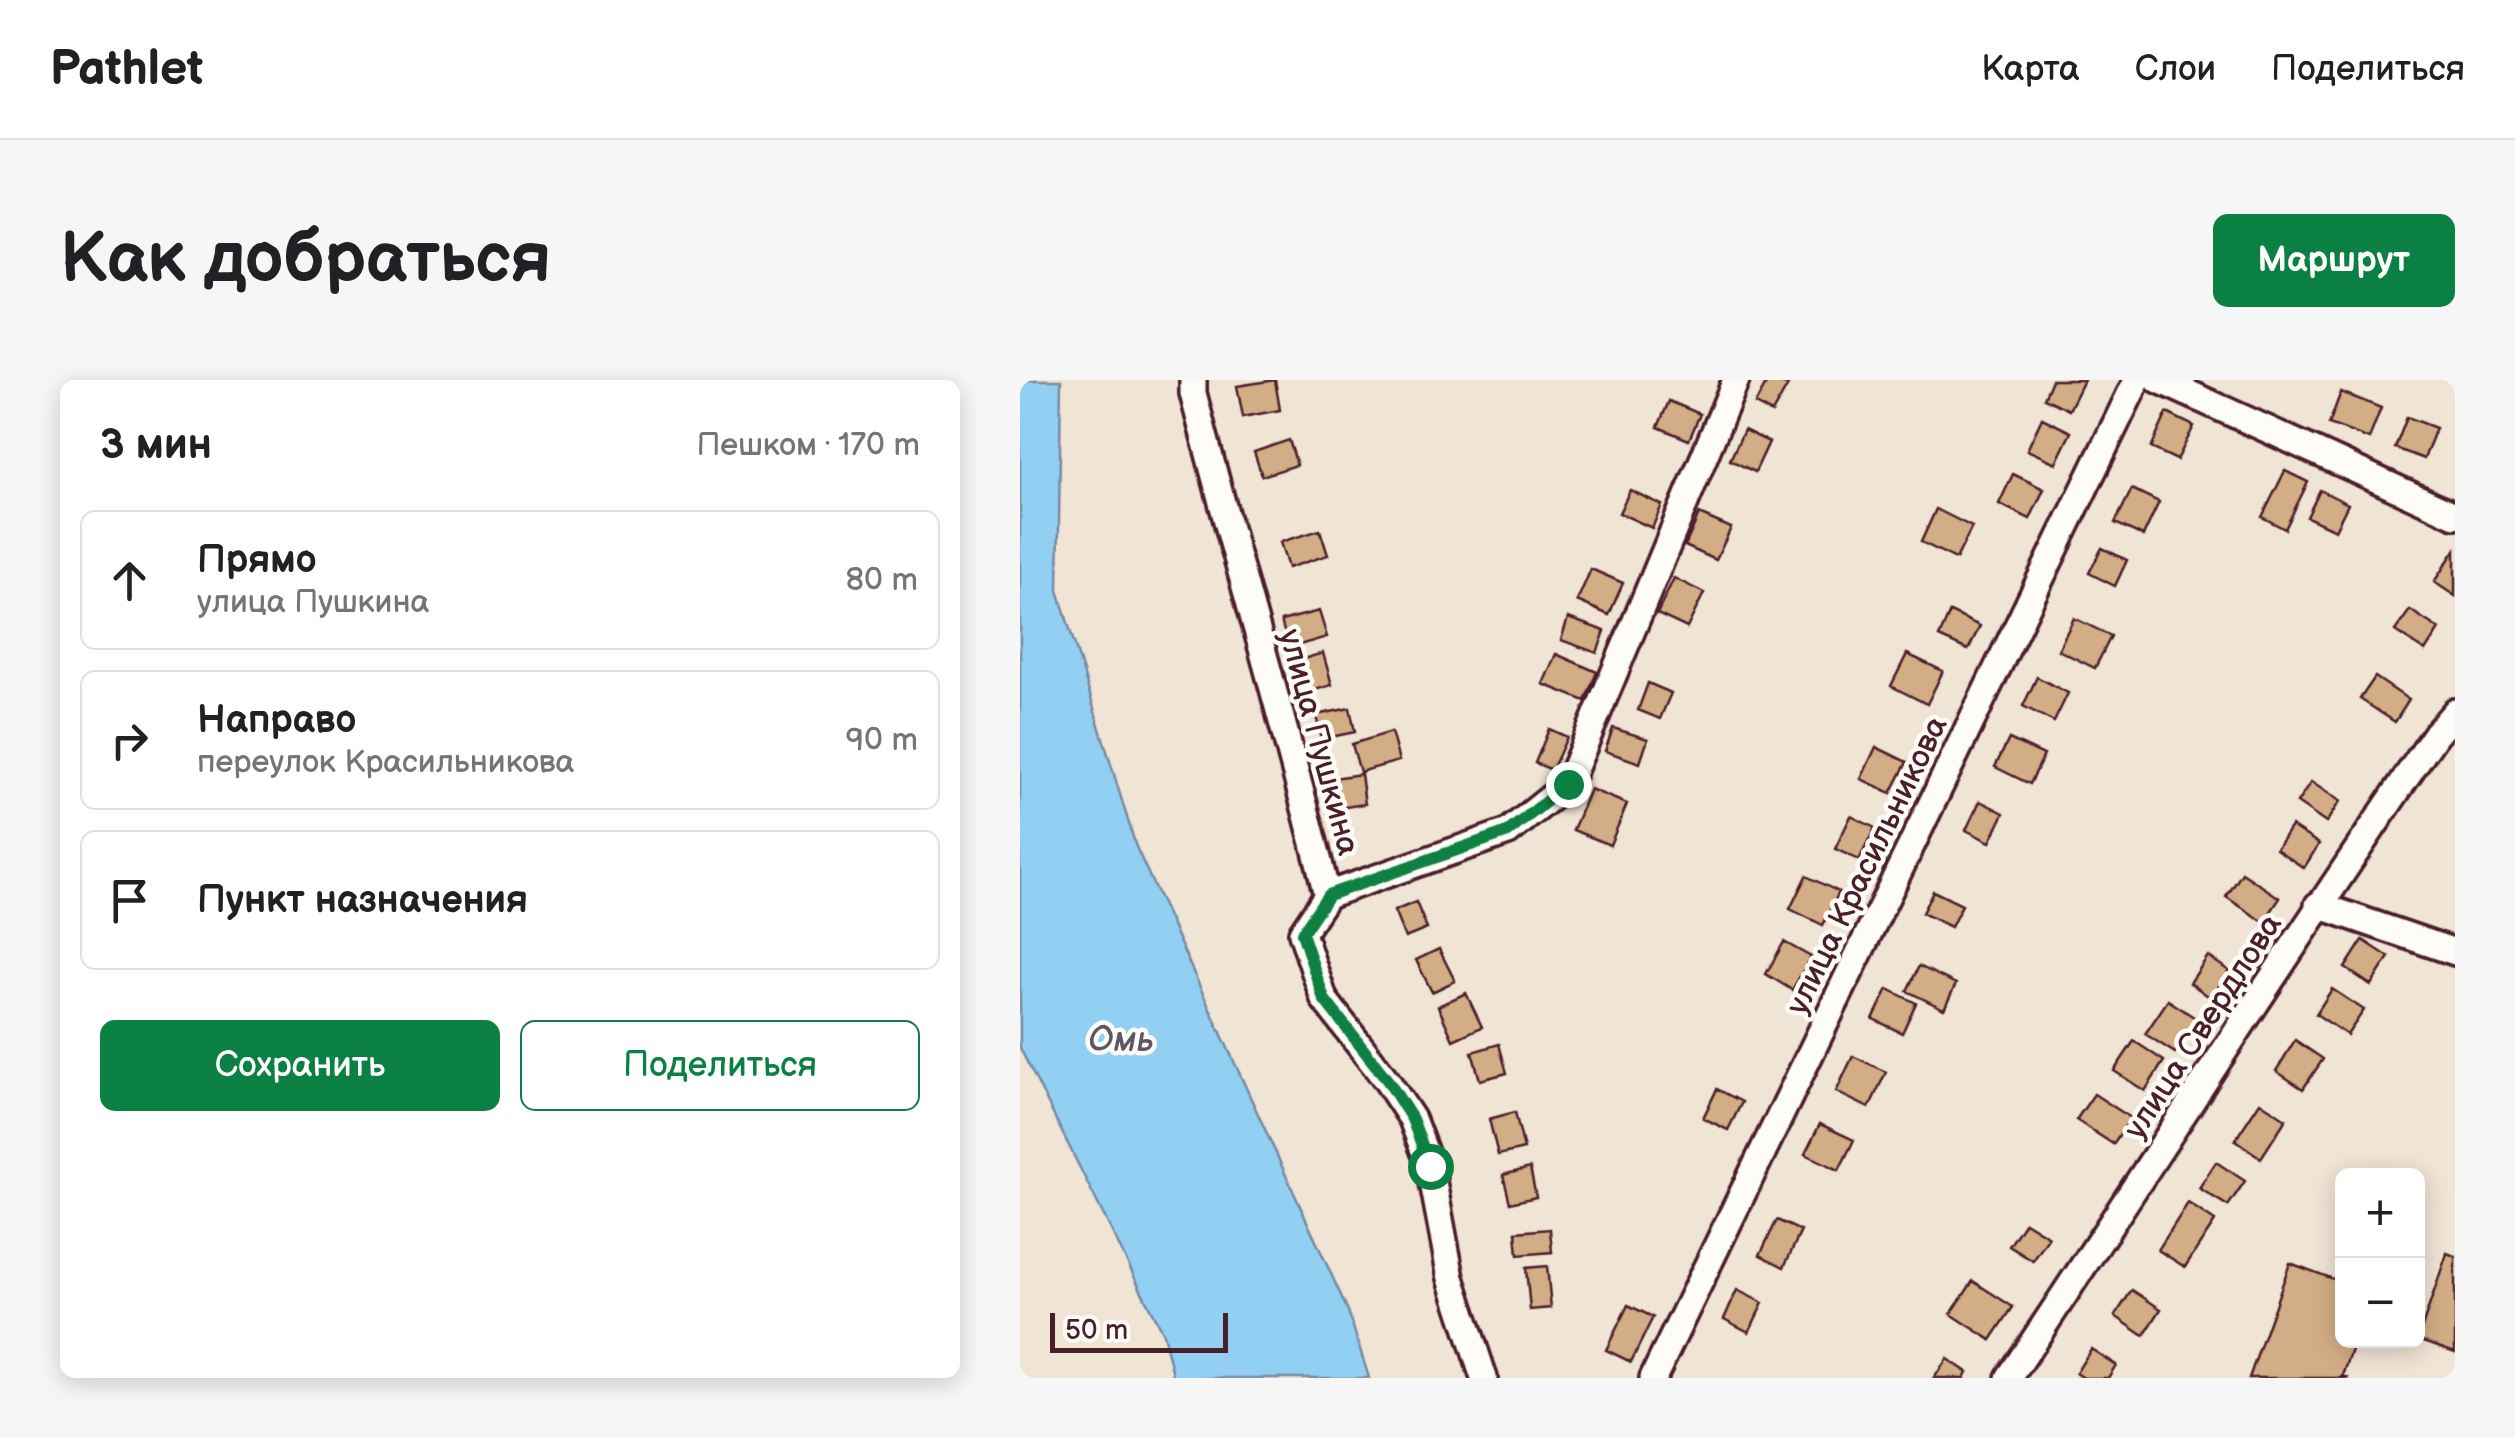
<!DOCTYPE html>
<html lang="ru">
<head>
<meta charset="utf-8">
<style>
	body { margin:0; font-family:"Balsamiq Sans",sans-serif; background:#f6f6f6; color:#202124 }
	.controls { position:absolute; right:30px; bottom:30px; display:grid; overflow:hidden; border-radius:15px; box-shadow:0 5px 25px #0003 }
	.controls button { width:90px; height:90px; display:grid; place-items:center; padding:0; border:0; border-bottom:2px solid #e0e0e0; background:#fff; color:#202124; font:50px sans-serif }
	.scale { position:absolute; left:30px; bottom:25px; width:178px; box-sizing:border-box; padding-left:10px; border:5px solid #4a1f2b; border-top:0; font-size:28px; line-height:35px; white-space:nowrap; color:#4a1f2b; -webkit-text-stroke:8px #fdfcf7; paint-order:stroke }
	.stop { position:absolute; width:30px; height:30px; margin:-22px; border:8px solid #0b8043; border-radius:50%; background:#fff }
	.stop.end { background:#0b8043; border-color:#fff; box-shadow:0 2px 10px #0008 }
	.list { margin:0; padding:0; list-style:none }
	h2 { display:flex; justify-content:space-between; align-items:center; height:130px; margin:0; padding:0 40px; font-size:42px }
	h2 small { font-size:32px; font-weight:400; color:#757577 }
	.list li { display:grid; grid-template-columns:65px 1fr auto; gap:30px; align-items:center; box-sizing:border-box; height:140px; margin:0 20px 20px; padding:0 20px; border:2px solid #e0e0e0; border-radius:15px }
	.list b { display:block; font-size:38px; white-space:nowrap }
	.list p { margin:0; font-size:32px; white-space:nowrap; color:#757577 }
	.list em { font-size:32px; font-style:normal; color:#757577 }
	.actions { display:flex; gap:20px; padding:30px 40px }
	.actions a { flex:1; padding:22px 0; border:2px solid #0b8043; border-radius:15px; text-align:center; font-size:35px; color:#0b8043 }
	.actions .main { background:#0b8043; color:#fff }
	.icon { flex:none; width:55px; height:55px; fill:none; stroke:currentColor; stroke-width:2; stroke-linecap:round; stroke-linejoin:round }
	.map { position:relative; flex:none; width:1435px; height:998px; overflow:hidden; border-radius:15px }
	header { display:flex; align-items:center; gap:60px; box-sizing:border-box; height:140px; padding:0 50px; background:#fff; border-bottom:2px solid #e0e0e0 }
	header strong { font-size:48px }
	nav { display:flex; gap:55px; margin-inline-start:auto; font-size:35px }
	.intro { display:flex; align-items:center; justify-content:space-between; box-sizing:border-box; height:240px; padding:0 60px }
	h1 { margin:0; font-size:70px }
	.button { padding:25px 45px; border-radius:15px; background:#0b8043; color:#fff; font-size:35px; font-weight:700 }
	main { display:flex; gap:60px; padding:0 60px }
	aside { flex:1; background:#fff; border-radius:15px; box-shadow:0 5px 25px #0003 }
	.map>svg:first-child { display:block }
</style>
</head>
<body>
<header>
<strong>Pathlet</strong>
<nav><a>Карта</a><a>Слои</a><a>Поделиться</a></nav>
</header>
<div class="intro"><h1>Как добраться</h1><a class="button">Маршрут</a></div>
<main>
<aside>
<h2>3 мин<small>Пешком · 170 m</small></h2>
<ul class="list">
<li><svg class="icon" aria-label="ahead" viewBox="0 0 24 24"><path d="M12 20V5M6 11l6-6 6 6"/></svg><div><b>Прямо</b><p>улица Пушкина</p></div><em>80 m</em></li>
<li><svg class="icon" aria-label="right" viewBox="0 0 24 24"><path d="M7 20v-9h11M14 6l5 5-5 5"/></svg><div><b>Направо</b><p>переулок Красильникова</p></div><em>90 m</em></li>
<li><svg class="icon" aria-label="arrive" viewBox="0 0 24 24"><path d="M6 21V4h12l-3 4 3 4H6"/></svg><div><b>Пункт назначения</b></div></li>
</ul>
<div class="actions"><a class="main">Сохранить</a><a>Поделиться</a></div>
</aside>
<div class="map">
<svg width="1435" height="998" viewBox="0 0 1435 998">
	<rect width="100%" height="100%" fill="#f0e4d5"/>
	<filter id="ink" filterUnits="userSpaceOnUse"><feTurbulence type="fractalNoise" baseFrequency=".01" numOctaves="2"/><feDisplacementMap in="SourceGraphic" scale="20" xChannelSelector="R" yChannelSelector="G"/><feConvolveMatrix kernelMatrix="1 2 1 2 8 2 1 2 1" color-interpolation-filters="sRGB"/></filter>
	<g filter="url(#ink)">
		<path fill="#92d0f3" stroke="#7589a3" stroke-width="2.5" d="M0,0H41L38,210L116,467L328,931L349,998H154L143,954L0,668Z"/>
		<g fill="#d3ad85" stroke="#4a1f2b" stroke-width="2.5">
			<path d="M255,0L260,30L223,37L217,6Z"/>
			<path d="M748,0L768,5L752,33L735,24Z"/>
			<path d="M1032,0H1064L1049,30L1024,18Z"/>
			<path d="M1321,12L1361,28L1349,59L1309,44Z"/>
			<path d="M649,21L680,34L669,60L638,47Z"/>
			<path d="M1147,33L1174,46L1157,80L1131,68Z"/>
			<path d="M1387,37L1416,48L1404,79L1375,68Z"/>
			<path d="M1022,38L1051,52L1036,83L1007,70Z"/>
			<path d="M724,50L749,62L735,92L710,80Z"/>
			<path d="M269,60L277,85L242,96L234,72Z"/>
			<path d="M1265,91L1288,102L1265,149L1242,137Z"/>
			<path d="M993,94L1024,109L1010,139L979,124Z"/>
			<path d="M1112,109L1139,122L1123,156L1095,143Z"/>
			<path d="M610,110L642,125L632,148L599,133Z"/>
			<path d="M1300,110L1328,124L1315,150L1287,137Z"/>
			<path d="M916,129L952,147L936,179L901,162Z"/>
			<path d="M679,134L711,148L696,180L665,166Z"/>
			<path d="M300,150L308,175L268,188L260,162Z"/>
			<path d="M1082,168L1107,180L1095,206L1069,193Z"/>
			<path d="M1435,170V216L1414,202Z"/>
			<path d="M571,189L603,203L589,235L557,221Z"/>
			<path d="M654,198L684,213L667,248L637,234Z"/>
			<path d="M1390,230L1419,249L1405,271L1375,251Z"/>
			<path d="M299,231L307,257L269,268L261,241Z"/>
			<path d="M930,232L960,246L948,270L919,257Z"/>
			<path d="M548,238L585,251L577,273L541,260Z"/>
			<path d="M1054,238L1091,256L1075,288L1038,270Z"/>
			<path d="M303,273L312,305L285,313L276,281Z"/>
			<path d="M536,274L577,292L565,321L523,304Z"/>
			<path d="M887,274L923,291L907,324L871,306Z"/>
			<path d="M1017,297L1048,313L1034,342L1003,326Z"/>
			<path d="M1355,297L1389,320L1375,342L1340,319Z"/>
			<path d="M628,303L651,313L640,339L618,330Z"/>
			<path d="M330,328L335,352L301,359L296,335Z"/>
			<path d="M593,348L628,359L620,383L585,371Z"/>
			<path d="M529,349L547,357L532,390L515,383Z"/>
			<path d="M371,352L379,381L340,392L332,364Z"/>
			<path d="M989,359L1024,375L1010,404L975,387Z"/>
			<path d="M856,367L887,382L871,413L841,399Z"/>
			<path d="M341,394L345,424L312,429L307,399Z"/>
			<path d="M1291,402L1320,421L1306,443L1277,423Z"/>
			<path d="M570,409L607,424L590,465L553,450Z"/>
			<path d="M960,421L984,433L970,462L946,450Z"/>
			<path d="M831,436L855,448L839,480L815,469Z"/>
			<path d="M1271,446L1299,464L1284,488L1256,469Z"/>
			<path d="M1222,493L1260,518L1244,542L1206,517Z"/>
			<path d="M786,496L819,512L803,545L770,529Z"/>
			<path d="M913,511L942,525L931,547L902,533Z"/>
			<path d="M396,522L407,549L385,558L374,531Z"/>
			<path d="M1343,560L1369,577L1351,605L1325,588Z"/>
			<path d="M764,562L791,577L772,610L746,594Z"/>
			<path d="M419,569L435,601L412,612L396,580Z"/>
			<path d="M1188,576L1209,591L1191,618L1170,603Z"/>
			<path d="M899,586L936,604L924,629L887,611Z"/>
			<path d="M868,609L896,623L882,653L853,639Z"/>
			<path d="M1312,609L1344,630L1327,655L1296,634Z"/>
			<path d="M446,613L462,647L433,660L418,626Z"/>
			<path d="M1148,620L1177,639L1155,673L1125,654Z"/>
			<path d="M1275,660L1303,679L1283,709L1256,691Z"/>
			<path d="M1114,661L1144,681L1125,711L1094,691Z"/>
			<path d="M479,664L487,693L460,700L452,672Z"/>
			<path d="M833,676L866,692L849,728L816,712Z"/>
			<path d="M697,709L722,722L708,750L683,738Z"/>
			<path d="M1074,714L1111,738L1093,764L1056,740Z"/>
			<path d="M1240,722L1266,739L1241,778L1215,760Z"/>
			<path d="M495,732L504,769L478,775L469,739Z"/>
			<path d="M800,744L834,760L819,790L785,774Z"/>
			<path d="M1196,782L1225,801L1208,826L1179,808Z"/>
			<path d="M510,788L516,817L490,823L483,795Z"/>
			<path d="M1168,823L1195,841L1165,887L1138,870Z"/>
			<path d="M757,840L781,851L764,887L740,875Z"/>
			<path d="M1005,842L1029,857L1013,881L989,866Z"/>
			<path d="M530,849L532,872L498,875L496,852Z"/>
			<path d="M1427,873L1435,876V972L1398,959Z"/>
			<path d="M1270,883L1322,902V961H1335L1323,996L1329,998H1229Z"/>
			<path d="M527,886L531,928L510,930L506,888Z"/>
			<path d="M953,901L993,927L971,960L931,934Z"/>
			<path d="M717,910L743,923L729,952L704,939Z"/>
			<path d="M1112,910L1141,929L1124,956L1095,936Z"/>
			<path d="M608,925L633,937L611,982L586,970Z"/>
			<path d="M1071,969L1096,985L1088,998H1064L1056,993Z"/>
			<path d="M927,979L947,992L944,998H914Z"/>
		</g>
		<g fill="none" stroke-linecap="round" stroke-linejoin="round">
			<defs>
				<g id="minor">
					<path d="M173,0V13C216,181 266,346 307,515L282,553L304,619L367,701L392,739L410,786L431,898L464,998"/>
					<path d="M1139,0L1435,135"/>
					<path d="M307,515L488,452L548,404L716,0"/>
					<path d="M1298,525L1435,572"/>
					<path d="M633,998L1117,0"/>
					<path d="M989,998C1132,784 1270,566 1416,354L1435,332"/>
				</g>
			</defs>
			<use href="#minor" stroke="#4a1f2b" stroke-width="32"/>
			<use href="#minor" stroke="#fdfcf7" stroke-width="25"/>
		</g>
	</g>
	<g fill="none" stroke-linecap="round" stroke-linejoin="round" filter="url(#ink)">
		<path stroke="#0b8043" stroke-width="12" d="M410,786L392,739L368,701L304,619L282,553L308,515L488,452L548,404"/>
	</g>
	<g text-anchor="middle" stroke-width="9" stroke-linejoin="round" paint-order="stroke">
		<g font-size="32" fill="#4a1f2b" stroke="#fdfcf7">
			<text transform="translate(300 362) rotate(75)" y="11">улица Пушкина</text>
			<text transform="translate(846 485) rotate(-64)" y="11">улица Красильникова</text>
			<text transform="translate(1182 646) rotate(-57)" y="11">улица Свердлова</text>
		</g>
		<g font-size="35" font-style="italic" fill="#605467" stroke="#fdfcf7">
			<text x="101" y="671">Омь</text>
		</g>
	</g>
</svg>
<div class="controls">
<button>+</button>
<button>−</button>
</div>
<div class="scale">50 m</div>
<div class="stop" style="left:410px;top:786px"></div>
<div class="stop end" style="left:548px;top:404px"></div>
</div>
</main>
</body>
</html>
